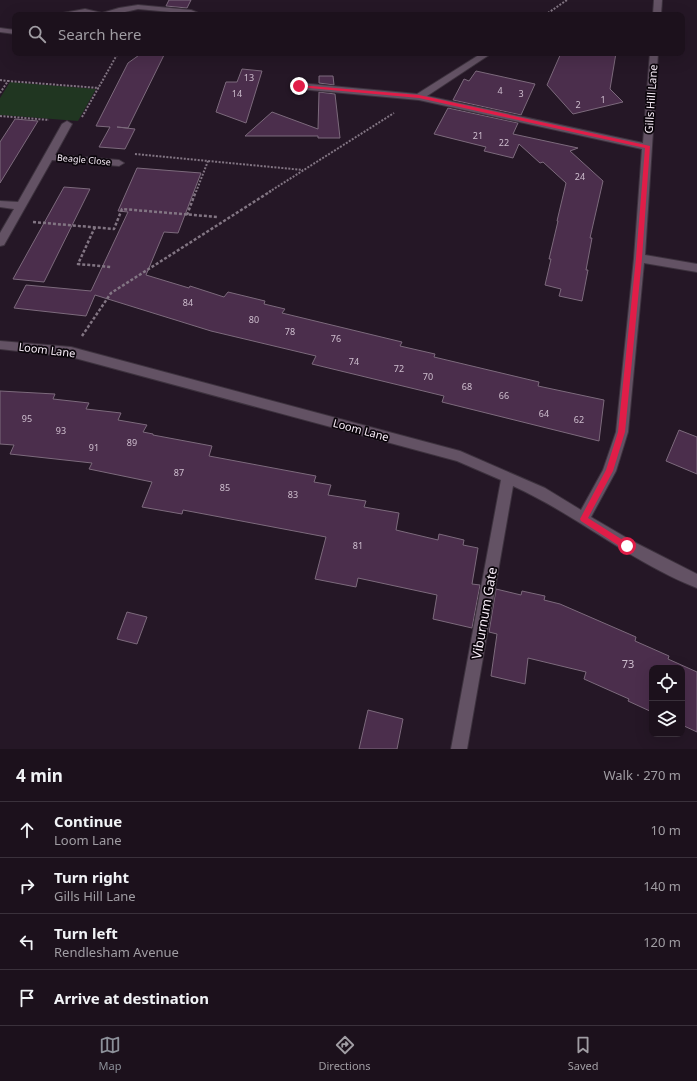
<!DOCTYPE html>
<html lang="en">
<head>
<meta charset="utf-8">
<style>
	body { margin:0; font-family:"Noto Sans",sans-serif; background:#251a25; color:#f1f3f6 }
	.controls { position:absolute; right:12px; bottom:12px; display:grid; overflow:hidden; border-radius:8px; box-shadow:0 4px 16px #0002 }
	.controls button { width:36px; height:36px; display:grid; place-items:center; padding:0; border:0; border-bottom:1px solid #3a313b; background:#1c111c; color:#f1f3f6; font:20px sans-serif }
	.stop { position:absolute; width:12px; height:12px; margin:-9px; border:3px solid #e11d48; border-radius:50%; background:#fff }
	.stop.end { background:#e11d48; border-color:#fff; box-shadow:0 1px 4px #0008 }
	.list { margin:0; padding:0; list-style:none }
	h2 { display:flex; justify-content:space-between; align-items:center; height:52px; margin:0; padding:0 16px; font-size:17px }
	h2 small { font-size:13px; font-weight:400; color:#a09da3 }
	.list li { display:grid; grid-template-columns:26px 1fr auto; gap:12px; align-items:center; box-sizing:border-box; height:56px; padding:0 16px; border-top:1px solid #3a313b }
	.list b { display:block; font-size:15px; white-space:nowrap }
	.list p { margin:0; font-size:13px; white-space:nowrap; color:#a09da3 }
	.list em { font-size:13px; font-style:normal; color:#a09da3 }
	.icon { flex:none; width:22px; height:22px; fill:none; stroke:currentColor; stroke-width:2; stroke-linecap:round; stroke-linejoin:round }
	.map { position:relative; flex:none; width:697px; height:749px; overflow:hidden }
	.search { position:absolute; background:#1c111c; box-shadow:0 4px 16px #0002; left:12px; right:12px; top:12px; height:44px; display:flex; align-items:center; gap:10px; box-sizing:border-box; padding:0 14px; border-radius:8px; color:#a09da3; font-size:15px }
	.sheet { height:276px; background:#1c111c }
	nav { display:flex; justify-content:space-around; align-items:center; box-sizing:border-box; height:56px; border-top:1px solid #3a313b; background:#1c111c; font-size:11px; color:#a09da3 }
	nav a { display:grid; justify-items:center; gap:2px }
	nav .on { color:#8c9099 }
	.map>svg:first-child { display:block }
</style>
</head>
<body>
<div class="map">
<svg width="697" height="749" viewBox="0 0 697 749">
	<rect width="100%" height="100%" fill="#251726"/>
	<path fill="#203621" d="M10,82L96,89L78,121L0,115V98Z"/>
	<g fill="#4b2e4c" stroke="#7c6a7c">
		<path d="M169,0H191L187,8L166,6Z"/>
		<path d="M142,53H165L128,128L117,127L135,129L125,149L99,147L110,127L96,126L128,63Z"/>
		<path d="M561,53H616L610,89L623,102L573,114L547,85Z"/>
		<path d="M242,69L262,71L246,123L216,112L226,82H237Z"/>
		<path d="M476,71L535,84L521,115L453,100L464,79L469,81Z"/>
		<path d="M319,76H333L334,85L319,83Z"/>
		<path d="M319,92L335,94L340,138H318V136H245L272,112L318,129Z"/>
		<path d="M448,108L518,123L513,134L578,148L570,151L603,181L590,238H592L586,270H588L582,301L559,296L561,289L545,285L551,259H549L558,221H557L566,183L543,162L540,163L519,144L513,158L484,151L486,147L434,134Z"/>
		<path d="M15,119L38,121L0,183V142Z"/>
		<path d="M137,168L201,173L178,233L164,232L146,275L189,288L190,286L224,297L228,292L265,301L264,304L285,309L282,313L402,342L400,346L435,354L434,357L539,382L538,386L604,400L599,441L442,402L444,396L312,364L316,356L211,331L95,295L86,316L14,308L26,285L91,291L128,212L118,211Z"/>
		<path d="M64,187L90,189L44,282L13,279Z"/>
		<path d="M0,391L55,394L53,399L89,403L86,409L121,413L118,420L147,425L143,432L153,434V435L212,446L209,456L316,476L314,482L331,485L328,495L366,501L364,507L399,513L396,530L438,540L439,534L464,540L463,545L478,548L472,584L480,585L472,628L433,619L437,595L358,578L356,587L315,579L326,537L183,510L182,514L142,507L152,482L89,469L92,463L10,454L14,445L0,444Z"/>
		<path d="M679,430L697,437V474L666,461Z"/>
		<path d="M496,589L521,595L522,591L545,596L544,600L560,604L636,637L635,641L669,656L668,659L697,672V732L682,725V668H652V712L628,701L629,699L584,679L586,672L528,658L525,684L491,676L497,634L489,632Z"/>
		<path d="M127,612L147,617L137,644L117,639Z"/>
		<path d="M368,710L403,719L397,749H359Z"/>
	</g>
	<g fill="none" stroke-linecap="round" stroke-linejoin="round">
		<defs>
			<g id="minor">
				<path d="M654,0H662L661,15H653Z"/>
				<path d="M138,5L191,10L203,15L138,9L112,15H91L85,13L62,15L63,13L85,9L102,13L119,8Z"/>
				<path d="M0,28L15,30V34L0,32Z"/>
				<path d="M482,53H492L427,96L643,143L650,53H658L645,255L697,264V272L644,263L628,432L616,471L591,517L632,541L697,574V588C631,562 577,515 513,486L467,749H451L501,480L457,461L71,357L0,349V341L71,347L460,451L545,488L581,510L603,470L616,432L634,258L642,149L419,100L299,89L295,86L299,83L417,94Z"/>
				<path d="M67,121L72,124L55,155L119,160L124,163L119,166L52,160L4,245L0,246V233L14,209L0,207V201L18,202L62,124Z"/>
			</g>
		</defs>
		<use href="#minor" stroke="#3d323e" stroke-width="2"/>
		<g stroke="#827583" stroke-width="2" stroke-dasharray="2 1.5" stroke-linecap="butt">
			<path d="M545,15L567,0"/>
			<path d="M0,80L8,81"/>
			<path d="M0,93L8,81L99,88"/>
			<path d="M0,116L49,120"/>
			<path d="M82,117L118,53"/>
			<path d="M135,154L303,170"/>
			<path d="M196,192L208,161"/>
			<path d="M269,192L394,113"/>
		</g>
		<g stroke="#827583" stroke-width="2.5" stroke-dasharray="3 2" stroke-linecap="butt">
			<path d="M187,215L196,191"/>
			<path d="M33,222L114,229L122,209L218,217"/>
			<path d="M95,227L78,264L111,267"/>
			<path d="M82,336L111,293L271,191"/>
		</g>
		<use href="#minor" fill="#635264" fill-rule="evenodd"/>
	</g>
	<path fill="#e11d48" d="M299,85L419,95L650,146L642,258L625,432L613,471L588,518L629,544V549H624L581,521L580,519L606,470L618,432L636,258L645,148L419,98L298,87Z"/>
	<g text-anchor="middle" stroke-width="3.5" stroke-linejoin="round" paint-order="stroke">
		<g font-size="9" fill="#cdbdcd">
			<text x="249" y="81">13</text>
			<text x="500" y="94">4</text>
			<text x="237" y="97">14</text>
			<text x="521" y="97">3</text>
			<text x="603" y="103">1</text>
			<text x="578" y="108">2</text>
			<text x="478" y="139">21</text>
			<text x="504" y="146">22</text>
			<text x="580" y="180">24</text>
			<text x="188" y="306">84</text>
			<text x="254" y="323">80</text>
			<text x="290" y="335">78</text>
			<text x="336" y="342">76</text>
			<text x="354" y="365">74</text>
			<text x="399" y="372">72</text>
			<text x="428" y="380">70</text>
			<text x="467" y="390">68</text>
			<text x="504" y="399">66</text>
			<text x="544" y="417">64</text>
			<text x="27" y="422">95</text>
			<text x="579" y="423">62</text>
			<text x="61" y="434">93</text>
			<text x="132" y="446">89</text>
			<text x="94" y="451">91</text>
			<text x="179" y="476">87</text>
			<text x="225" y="491">85</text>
			<text x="293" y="498">83</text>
			<text x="358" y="549">81</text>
		</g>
		<g font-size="9" fill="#f8edf8" stroke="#0b050b">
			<text transform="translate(84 160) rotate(5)" y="3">Beagle Close</text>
		</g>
		<g font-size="11" fill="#f8edf8" stroke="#0b050b">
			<text transform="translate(651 99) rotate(-86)" y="4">Gills Hill Lane</text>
			<text transform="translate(47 350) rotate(7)" y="4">Loom Lane</text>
			<text transform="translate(361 430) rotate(15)" y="4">Loom Lane</text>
		</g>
		<g font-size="11" fill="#cdbdcd">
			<text x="628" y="668">73</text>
		</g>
		<g font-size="13" fill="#f8edf8" stroke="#0b050b">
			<text transform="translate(484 613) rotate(-80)" y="5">Viburnum Gate</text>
		</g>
	</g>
</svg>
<div class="controls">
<button><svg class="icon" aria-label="locate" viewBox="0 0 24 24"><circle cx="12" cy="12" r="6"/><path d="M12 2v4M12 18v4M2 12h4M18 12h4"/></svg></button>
<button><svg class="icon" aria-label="layers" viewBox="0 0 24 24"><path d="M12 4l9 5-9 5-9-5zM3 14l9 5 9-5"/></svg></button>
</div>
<div class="stop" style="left:627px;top:546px"></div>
<div class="stop end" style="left:299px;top:86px"></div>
<div class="search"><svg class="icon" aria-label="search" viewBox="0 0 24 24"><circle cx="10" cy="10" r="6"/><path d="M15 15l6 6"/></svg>Search here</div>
</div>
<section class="sheet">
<h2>4 min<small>Walk · 270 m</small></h2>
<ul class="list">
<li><svg class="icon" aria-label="ahead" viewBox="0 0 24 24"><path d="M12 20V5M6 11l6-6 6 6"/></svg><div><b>Continue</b><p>Loom Lane</p></div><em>10 m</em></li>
<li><svg class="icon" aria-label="right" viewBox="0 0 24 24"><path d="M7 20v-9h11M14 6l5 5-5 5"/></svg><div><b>Turn right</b><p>Gills Hill Lane</p></div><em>140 m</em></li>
<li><svg class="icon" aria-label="left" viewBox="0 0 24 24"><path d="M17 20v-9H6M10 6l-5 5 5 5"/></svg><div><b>Turn left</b><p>Rendlesham Avenue</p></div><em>120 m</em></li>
<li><svg class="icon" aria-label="arrive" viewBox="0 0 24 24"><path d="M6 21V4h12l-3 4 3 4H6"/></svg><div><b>Arrive at destination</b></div></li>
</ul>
</section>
<nav>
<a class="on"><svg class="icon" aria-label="map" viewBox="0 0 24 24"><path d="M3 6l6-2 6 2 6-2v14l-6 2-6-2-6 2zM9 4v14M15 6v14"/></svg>Map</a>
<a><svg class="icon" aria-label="directions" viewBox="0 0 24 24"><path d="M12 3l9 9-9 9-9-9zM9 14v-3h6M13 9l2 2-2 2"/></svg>Directions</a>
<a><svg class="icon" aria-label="saved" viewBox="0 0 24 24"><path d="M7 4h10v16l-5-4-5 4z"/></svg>Saved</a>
</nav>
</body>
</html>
